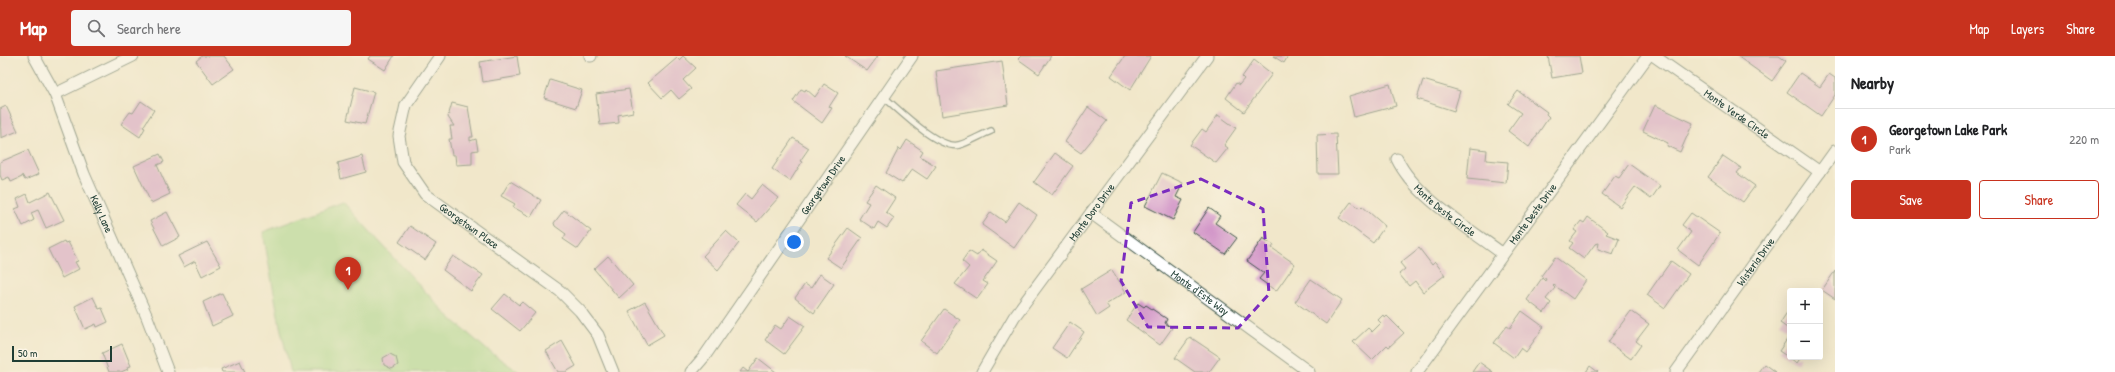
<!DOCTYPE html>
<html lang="en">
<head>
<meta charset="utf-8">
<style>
	body { margin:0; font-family:"Patrick Hand",sans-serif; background:#f6f6f6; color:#202124 }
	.controls { position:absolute; right:12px; bottom:12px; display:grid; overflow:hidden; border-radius:4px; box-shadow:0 4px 16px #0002 }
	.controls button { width:36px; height:36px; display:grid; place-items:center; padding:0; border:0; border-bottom:1px solid #e0e0e0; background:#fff; color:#202124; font:20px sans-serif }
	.scale { position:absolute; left:12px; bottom:10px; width:100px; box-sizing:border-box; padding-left:4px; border:2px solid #1f3d34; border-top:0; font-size:11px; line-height:14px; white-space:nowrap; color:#1f3d34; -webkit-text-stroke:3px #fcf5e5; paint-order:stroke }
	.you { position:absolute; left:794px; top:186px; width:14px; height:14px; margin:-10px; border:3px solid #fff; border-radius:50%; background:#1a73e8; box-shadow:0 0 0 6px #1a73e833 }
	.badge { display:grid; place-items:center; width:26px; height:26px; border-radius:50%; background:#c8321e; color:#fff; font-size:13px; font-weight:700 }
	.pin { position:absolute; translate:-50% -33px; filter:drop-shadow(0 1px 2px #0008) }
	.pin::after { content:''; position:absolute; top:21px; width:14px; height:12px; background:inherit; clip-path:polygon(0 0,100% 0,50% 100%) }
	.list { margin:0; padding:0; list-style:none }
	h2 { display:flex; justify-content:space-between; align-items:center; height:52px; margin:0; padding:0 16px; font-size:17px }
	h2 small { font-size:13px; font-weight:400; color:#757577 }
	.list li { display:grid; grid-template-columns:26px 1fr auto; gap:12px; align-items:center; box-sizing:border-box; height:60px; padding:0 16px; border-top:1px solid #e0e0e0 }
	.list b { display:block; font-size:15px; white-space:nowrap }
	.list p { margin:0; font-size:13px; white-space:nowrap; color:#757577 }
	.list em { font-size:13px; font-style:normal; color:#757577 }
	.actions { display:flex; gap:8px; padding:12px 16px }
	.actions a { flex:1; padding:9px 0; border:1px solid #c8321e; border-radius:4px; text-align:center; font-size:14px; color:#c8321e }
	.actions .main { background:#c8321e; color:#fff }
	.icon { flex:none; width:22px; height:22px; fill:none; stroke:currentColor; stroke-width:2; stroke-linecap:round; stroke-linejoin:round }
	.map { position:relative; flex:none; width:1835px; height:316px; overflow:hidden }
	header { display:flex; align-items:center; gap:24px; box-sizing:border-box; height:56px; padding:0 20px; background:#c8321e; color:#fff }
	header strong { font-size:19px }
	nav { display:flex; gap:22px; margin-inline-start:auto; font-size:14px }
	.search { width:280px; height:36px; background:#f6f6f6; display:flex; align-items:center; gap:10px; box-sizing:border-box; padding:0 14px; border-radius:4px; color:#757577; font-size:15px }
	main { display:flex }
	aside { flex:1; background:#fff }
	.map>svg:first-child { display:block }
</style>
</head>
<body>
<header>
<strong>Map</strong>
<div class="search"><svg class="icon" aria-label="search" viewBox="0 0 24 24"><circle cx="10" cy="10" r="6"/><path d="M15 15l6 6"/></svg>Search here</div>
<nav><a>Map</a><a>Layers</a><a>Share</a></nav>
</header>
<main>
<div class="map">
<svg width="1835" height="316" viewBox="0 0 1835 316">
	<rect width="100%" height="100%" fill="#fcf5e5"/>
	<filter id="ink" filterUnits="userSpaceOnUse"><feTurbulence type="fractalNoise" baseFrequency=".025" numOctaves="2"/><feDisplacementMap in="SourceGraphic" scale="8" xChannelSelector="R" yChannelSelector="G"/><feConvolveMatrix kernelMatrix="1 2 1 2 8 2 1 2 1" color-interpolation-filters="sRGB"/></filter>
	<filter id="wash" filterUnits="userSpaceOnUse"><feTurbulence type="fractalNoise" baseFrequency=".012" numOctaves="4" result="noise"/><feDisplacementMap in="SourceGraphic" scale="16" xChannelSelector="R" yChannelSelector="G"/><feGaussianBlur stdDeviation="0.9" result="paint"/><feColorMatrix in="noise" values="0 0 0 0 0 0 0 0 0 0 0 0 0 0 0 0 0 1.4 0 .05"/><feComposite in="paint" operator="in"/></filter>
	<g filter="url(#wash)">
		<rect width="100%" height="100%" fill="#f1e7cb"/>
		<path fill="#a1d687" stroke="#608a5e" d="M343,146L446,258L487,294L519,316H291L280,270L263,176Z"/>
		<g id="blocks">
			<g fill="#d398c9">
				<path d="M202,0H224L234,13L213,28L196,5Z"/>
				<path d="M370,0H394L385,14L368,3Z"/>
				<path d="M517,0L520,20L483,26L480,6Z"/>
				<path d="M683,0L696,12L683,24L691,33L679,43L671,34L662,42L648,27L677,2L679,4Z"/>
				<path d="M845,0H878L867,15Z"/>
				<path d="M1021,0H1051L1039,18L1018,3Z"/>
				<path d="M1125,0H1151L1130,34L1111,20Z"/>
				<path d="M1273,0H1288L1284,7Z"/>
				<path d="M1548,0H1579L1582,17L1552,22Z"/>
				<path d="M1737,0H1779L1786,5L1772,25Z"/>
				<path d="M1254,4L1272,18L1244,56L1226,42L1236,27L1239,29L1244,23L1242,21Z"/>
				<path d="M1002,5L1008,49L942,60L936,15Z"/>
				<path d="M1800,17L1820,31L1829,18L1835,22V39L1821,60L1787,36Z"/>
				<path d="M550,24L582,34L576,52L544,42Z"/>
				<path d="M1423,24L1460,35L1454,55L1417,43Z"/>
				<path d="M824,28L838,37L829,51L832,52L822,67L793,45L801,33L805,35L806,33L815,41Z"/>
				<path d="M1390,28L1396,50L1354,61L1349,40Z"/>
				<path d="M355,31L374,36L365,68L347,64Z"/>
				<path d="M629,33L633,56L618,59L619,67L600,69L596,38Z"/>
				<path d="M1518,35L1547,56L1546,58L1549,61L1529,91L1508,75L1521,57L1508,48Z"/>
				<path d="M141,45L154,54L143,71L145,72L140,81L121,68L130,56L133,57Z"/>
				<path d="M452,47L468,51L473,81H470V85L476,83L478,94L472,95V108L456,109L455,99H452L449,83H452L450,70H454L448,61Z"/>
				<path d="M1655,49L1693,67L1680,96L1667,90L1668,87L1643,75Z"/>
				<path d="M6,50L18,75L1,82L0,53Z"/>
				<path d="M1088,51L1107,65L1081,97L1065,86Z"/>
				<path d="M1218,59L1236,72L1224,89L1228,92L1216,107L1190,89L1202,73L1206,76Z"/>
				<path d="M1336,78L1338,118H1318L1317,79Z"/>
				<path d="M793,82L809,92L800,105L802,106L790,125L772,113Z"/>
				<path d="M907,84L923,95L920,100L936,110L927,123L912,113L902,127L886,117L899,92L901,94Z"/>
				<path d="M1470,92L1487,94L1486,104L1508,106L1506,127L1467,123Z"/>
				<path d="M28,94L39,118L25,124L22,119V121L11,126L9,121L2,124L0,119V106Z"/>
				<path d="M1055,97L1073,110L1052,139L1034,126Z"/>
				<path d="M160,98L164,106L157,109L170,138L151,147L134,110Z"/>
				<path d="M362,100L366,116L341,123L338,107Z"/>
				<path d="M1723,100L1741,112L1737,117L1755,130L1743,146L1708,121Z"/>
				<path d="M1629,108L1660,130L1651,143L1635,131L1620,151L1602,138L1615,120L1619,122Z"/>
				<path d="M1162,117L1183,127L1176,141L1183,144L1173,164L1145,150Z"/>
				<path d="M510,125L541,144L531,161L513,151L515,148L501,140Z"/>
				<path d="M762,129L778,142L757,166L736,149L745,138L751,143Z"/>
				<path d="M876,129L895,142L886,156L894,162L887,172L878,166L874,173L859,163L869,147L865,145Z"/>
				<path d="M50,136L64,164L46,172L38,154L31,157L34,164L23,170L15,153L20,151L17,143L27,138L30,146Z"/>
				<path d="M1019,146L1037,159L1014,192L982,169L991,156L1005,166Z"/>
				<path d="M1351,146L1360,152L1362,150L1385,170L1373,187L1339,162Z"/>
				<path d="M1209,152L1220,160L1215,167L1237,182L1225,198L1193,176Z"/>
				<path d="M564,154L591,175L578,193L563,183L566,178L555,170L554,167Z"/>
				<path d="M167,156L180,181L163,190L150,165Z"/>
				<path d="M1691,157L1720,177L1698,209L1678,194L1691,176L1682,169Z"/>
				<path d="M1588,161L1608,176L1606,178L1619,183L1613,198L1598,193L1599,187L1595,188L1584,203L1569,192L1573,187L1570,185L1577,176L1574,174L1581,165L1584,167Z"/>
				<path d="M410,170L436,188L425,204L399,186Z"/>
				<path d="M848,172L862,182L841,212L826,202Z"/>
				<path d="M726,175L739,187L718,214L703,200Z"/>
				<path d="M1263,182L1274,189L1272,192L1295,208L1276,235L1259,223L1264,217L1247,205Z"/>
				<path d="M64,185L65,187L68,186L78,205L75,206L79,213L62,222L48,193Z"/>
				<path d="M207,186L221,210L202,220L195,205L184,211L178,200Z"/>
				<path d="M1419,192L1432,209L1435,206L1445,219L1423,236L1415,225L1409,230L1399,218L1405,213L1400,207Z"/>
				<path d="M981,194L997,205L983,225L988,228L977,243L955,228L969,211L962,205L969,195L977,200Z"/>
				<path d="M453,200L483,219L471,235L443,214Z"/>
				<path d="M608,200L633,229L619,242L594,213Z"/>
				<path d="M1555,201L1586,224L1573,243L1554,229L1553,230L1555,232L1546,243L1551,247L1544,257L1527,244L1542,222L1545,225L1546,223L1541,220Z"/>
				<path d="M1671,205L1689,218L1665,252L1647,239Z"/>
				<path d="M1112,214L1126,236L1106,248L1109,252L1097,260L1081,233Z"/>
				<path d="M1835,215V243L1822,234Z"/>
				<path d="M820,218L834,228L814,257L795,242L805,228L811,232Z"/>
				<path d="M1311,223L1342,244L1326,268L1295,246Z"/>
				<path d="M222,237L233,260L212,270L203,246Z"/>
				<path d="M505,238L519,249L522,246L535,257L520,275L492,253Z"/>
				<path d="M93,241L99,253L102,252L108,266L97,271L96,268L85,273L75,250Z"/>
				<path d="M645,246L664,279L647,289L629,255Z"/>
				<path d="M1138,247L1144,251L1146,249L1167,263L1165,267L1172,272L1160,289L1126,264Z"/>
				<path d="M944,253L960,264L937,297L921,285Z"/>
				<path d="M1522,255L1544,271L1526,296L1521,292L1514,302L1494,287L1507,270L1510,272Z"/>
				<path d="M1631,255L1649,268L1636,285L1641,289L1631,303L1608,286Z"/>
				<path d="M1788,255L1790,256V274L1780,267Z"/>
				<path d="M1383,259L1385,262L1387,260L1404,277L1389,291L1387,289L1372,304L1353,286L1368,272L1372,276L1381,267L1378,264Z"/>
				<path d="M790,260L805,270L784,298L765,284L775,269L781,273Z"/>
				<path d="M1070,266L1084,276L1067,302L1052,292Z"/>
				<path d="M1790,279V301H1801L1797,307L1779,295Z"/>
				<path d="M1190,281L1220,301L1209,316H1195L1175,302Z"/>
				<path d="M562,285L576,310L566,316H558L546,295Z"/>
				<path d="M122,288L131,310L127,311L128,313L121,316H109L102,297Z"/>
				<path d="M390,298L396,301L398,309L392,313L384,309L383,302Z"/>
				<path d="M758,302L776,316H740L743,312L748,316Z"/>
				<path d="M240,305L245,316H222L221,313Z"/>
				<path d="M1479,306L1493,316H1472Z"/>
				<path d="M1764,308L1775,316H1758Z"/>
				<path d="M1590,310L1598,316H1586Z"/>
			</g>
		</g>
	</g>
	<g filter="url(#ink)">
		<use href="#blocks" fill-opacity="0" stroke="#3e564b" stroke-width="1"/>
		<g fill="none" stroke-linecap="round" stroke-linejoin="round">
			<defs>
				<path id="service" d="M884,41C899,54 939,94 959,89C970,86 981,79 991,75"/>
				<g id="minor">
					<path id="s1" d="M34,0L55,38L84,118L147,261L168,316"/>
					<path id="s2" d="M440,0L406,49L399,80L403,106L425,138L560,235L580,255L598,279L613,316"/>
					<path d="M590,0H591"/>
					<path id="s3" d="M1654,0L1820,116"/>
					<path d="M55,38L133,0"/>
					<path id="s4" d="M1397,103C1415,141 1469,172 1503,198"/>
					<path id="s5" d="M1091,157L1309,316"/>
					<path id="s6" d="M691,316L704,301L912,0"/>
					<path id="s7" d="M982,316L1014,261L1207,0"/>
					<path id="s8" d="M1417,316L1648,0"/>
					<path id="s9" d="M1676,316L1835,95"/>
				</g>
			</defs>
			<use href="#service" stroke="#3e564b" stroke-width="8"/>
			<use href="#minor" stroke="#3e564b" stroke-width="13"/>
			<use href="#service" stroke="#fff" stroke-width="5.5"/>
			<use href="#minor" stroke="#fff" stroke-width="11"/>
		</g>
	</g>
	<path d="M0 0H1835V316H0ZM1201,123L1263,153L1269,238L1238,272L1148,271L1121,225L1131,147Z" fill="#f1e7cb" fill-opacity=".55" fill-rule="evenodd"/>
	<path fill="none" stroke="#7b2cbf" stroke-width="3" stroke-dasharray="8 5" stroke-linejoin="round" d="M1201,123L1263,153L1269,238L1238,272L1148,271L1121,225L1131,147Z"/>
	<g text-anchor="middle" stroke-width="3" stroke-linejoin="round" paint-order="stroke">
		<g font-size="11" fill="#1f3d34" stroke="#fcf5e5">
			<text dy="4" stroke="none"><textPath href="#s3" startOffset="101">Monte Verde Circle</textPath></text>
			<text dy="4" stroke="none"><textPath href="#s6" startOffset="229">Georgetown Drive</textPath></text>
			<text dy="4" stroke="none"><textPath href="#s4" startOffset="71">Monte Deste Circle</textPath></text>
			<text dy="4" stroke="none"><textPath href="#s7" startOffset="194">Monte Doro Drive</textPath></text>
			<text dy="4" stroke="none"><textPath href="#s1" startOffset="172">Kelly Lane</textPath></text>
			<text dy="4" stroke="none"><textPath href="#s8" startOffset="196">Monte Deste Drive</textPath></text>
			<text dy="4" stroke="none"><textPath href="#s2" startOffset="211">Georgetown Place</textPath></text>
			<text dy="4" stroke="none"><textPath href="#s9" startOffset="136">Wisteria Drive</textPath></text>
			<text dy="4" stroke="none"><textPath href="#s5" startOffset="135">Monte d'Este Way</textPath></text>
		</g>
	</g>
</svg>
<div class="controls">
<button>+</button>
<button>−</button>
</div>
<div class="scale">50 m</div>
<div class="you"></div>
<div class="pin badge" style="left:348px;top:234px">1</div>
</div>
<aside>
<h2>Nearby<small></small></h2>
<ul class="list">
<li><span class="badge">1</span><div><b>Georgetown Lake Park</b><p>Park</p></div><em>220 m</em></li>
</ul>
<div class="actions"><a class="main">Save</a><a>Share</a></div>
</aside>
</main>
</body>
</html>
